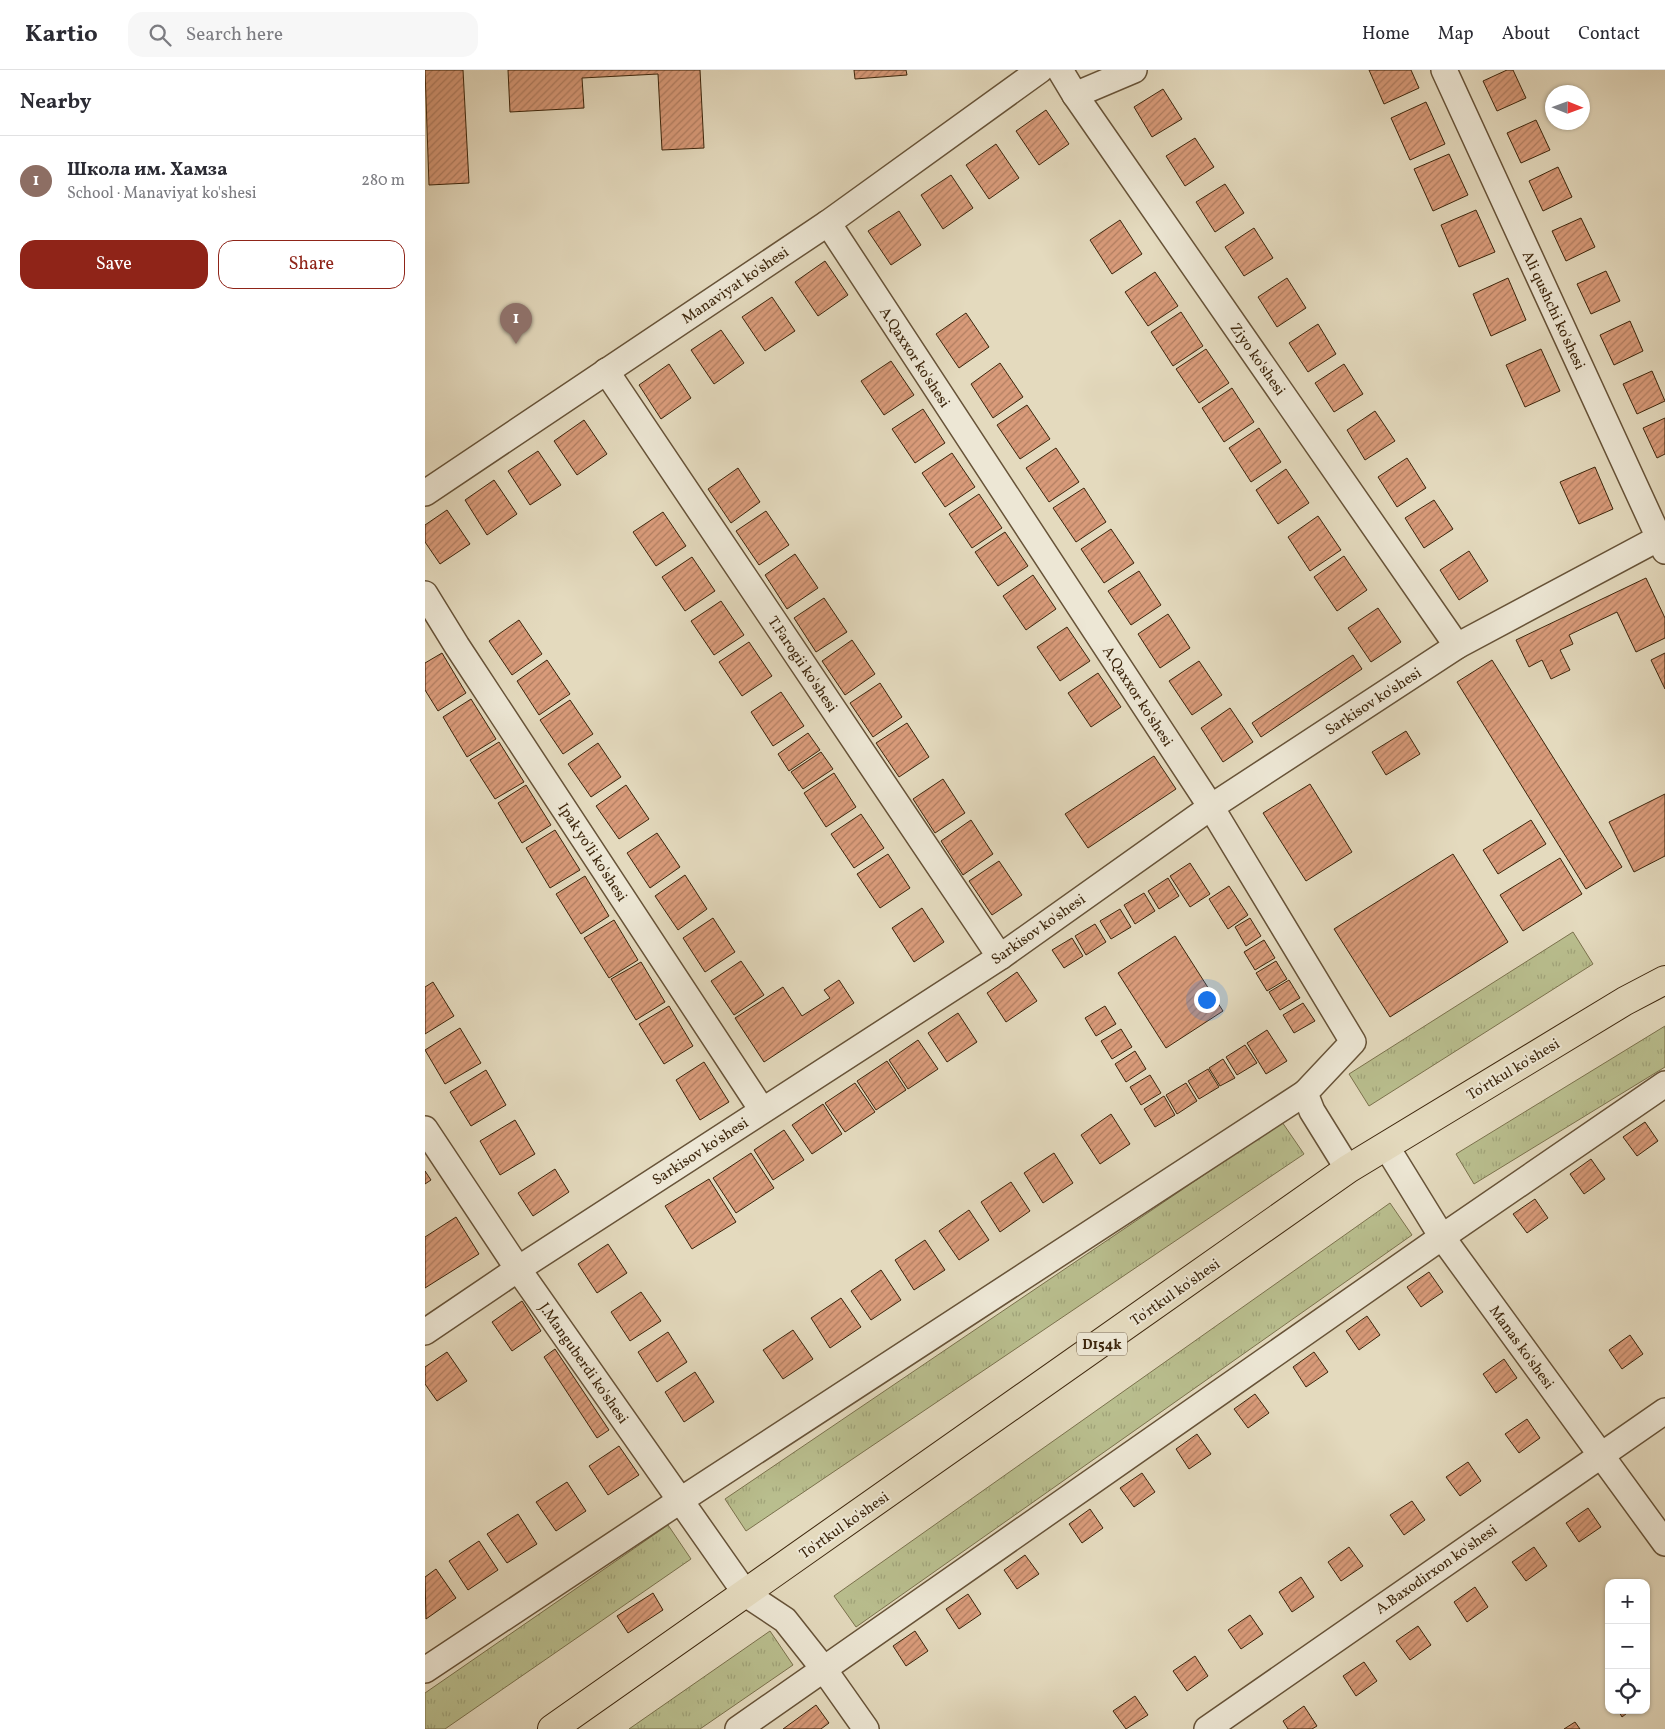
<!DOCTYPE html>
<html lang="en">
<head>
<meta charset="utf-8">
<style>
	body { margin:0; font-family:Vollkorn,serif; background:#f7f7f7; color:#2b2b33 }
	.controls { position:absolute; right:15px; bottom:15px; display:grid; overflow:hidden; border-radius:10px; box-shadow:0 1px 4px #0004 }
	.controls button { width:45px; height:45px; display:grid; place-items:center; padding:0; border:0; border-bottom:1px solid #e1e1e2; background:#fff; color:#2b2b33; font:25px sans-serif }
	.compass { position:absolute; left:1120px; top:15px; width:45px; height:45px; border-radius:50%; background:#fff; box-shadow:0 1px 4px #0004; rotate:91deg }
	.you { position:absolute; left:781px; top:929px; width:18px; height:18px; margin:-12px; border:4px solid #fff; border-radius:50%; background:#1a73e8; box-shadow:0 0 0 8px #1a73e833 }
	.badge { display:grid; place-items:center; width:32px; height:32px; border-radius:50%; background:#8f2418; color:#fff; font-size:16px; font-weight:700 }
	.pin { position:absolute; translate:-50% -41px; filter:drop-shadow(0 1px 2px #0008) }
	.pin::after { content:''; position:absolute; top:26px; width:18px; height:15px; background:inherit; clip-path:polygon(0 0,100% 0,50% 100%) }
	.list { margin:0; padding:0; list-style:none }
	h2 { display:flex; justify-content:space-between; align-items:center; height:65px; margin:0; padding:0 20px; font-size:21px }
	h2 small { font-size:16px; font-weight:400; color:#7c7c81 }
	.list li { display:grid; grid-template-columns:32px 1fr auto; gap:15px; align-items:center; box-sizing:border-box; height:90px; padding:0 20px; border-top:1px solid #e1e1e2 }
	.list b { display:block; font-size:19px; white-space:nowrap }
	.list p { margin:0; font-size:16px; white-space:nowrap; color:#7c7c81 }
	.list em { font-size:16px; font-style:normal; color:#7c7c81 }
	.actions { display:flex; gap:10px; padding:15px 20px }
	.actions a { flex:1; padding:11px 0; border:1px solid #8f2418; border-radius:15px; text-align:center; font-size:18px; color:#8f2418 }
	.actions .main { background:#8f2418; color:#fff }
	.icon { flex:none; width:28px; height:28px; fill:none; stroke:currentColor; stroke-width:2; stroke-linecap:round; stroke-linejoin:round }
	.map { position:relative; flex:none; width:1240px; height:1659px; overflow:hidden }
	header { display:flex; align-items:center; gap:30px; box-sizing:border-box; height:70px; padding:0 25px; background:#fff; border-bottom:1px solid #e1e1e2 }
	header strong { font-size:24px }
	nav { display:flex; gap:28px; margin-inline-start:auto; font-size:18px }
	.search { width:350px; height:45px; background:#f7f7f7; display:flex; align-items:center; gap:12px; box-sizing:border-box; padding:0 18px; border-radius:15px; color:#7c7c81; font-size:19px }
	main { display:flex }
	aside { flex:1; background:#fff }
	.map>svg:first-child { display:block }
</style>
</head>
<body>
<header>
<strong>Kartio</strong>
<div class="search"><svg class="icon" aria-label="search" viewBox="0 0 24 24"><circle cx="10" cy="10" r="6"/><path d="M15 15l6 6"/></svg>Search here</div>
<nav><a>Home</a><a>Map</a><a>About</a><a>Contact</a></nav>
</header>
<main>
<aside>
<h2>Nearby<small></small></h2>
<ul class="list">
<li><span class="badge" style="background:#8d6e63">1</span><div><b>Школа им. Хамза</b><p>School · Manaviyat ko'shesi</p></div><em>280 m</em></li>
</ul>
<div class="actions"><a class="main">Save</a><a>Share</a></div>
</aside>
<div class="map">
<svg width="1240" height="1659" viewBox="0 0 1240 1659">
	<defs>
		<pattern id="grass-tufts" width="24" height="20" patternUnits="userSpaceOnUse" patternTransform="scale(1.25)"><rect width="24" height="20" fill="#b9be8e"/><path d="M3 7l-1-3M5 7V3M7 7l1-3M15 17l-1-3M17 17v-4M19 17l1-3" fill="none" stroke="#a0a379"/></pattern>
		<pattern id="building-hatch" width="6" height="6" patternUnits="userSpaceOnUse" patternTransform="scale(1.25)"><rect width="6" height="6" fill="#d99b7a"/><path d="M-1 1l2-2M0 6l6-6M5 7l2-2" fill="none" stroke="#b17e62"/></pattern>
	</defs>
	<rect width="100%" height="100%" fill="#e4dabe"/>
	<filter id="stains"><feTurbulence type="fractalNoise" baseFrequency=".004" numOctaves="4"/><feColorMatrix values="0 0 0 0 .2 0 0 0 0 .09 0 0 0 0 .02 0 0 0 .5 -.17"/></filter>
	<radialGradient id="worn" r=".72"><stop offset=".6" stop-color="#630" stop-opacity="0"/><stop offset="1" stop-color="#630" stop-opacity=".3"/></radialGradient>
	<g fill="url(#grass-tufts)" stroke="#7b724d">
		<path d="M1148,862L1168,894L944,1036L924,1004Z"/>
		<path d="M1240,956V997L1049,1114L1031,1084Z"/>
		<path d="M857,1052L879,1084L321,1461L300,1429Z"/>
		<path d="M965,1133L987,1165L431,1557L409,1526Z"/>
		<path d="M243,1455L266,1489L20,1659H0V1623Z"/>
		<path d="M345,1561L368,1595L275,1659H204Z"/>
	</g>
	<g fill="url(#building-hatch)" stroke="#3d260c">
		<path d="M0,0H38L44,113L4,115Z"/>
		<path d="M83,0H275L279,78L237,80L233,4L157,8L159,38L85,42Z"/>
		<path d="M429,0H481L482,5L430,9Z"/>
		<path d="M944,0H986L994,18L959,34Z"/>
		<path d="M1082,0H1088L1101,28L1072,41L1058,11Z"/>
		<path d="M738,19L757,49L727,67L709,37Z"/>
		<path d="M1001,32L1020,74L985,90L966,48Z"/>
		<path d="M621,40L644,74L614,95L591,61Z"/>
		<path d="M1111,50L1125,80L1096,93L1082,63Z"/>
		<path d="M770,68L789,97L760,116L741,86Z"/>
		<path d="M571,74L594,108L564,129L541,95Z"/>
		<path d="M1024,84L1043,125L1008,141L989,99Z"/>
		<path d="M1133,97L1147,127L1118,141L1104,111Z"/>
		<path d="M526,105L548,138L518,159L496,125Z"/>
		<path d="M800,114L819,143L790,162L771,132Z"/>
		<path d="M1051,140L1070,182L1034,197L1016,155Z"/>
		<path d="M474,141L496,175L466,195L443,161Z"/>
		<path d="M1156,148L1170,177L1141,191L1127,161Z"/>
		<path d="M695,150L717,184L687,204L665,170Z"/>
		<path d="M829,158L848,188L819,206L800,177Z"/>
		<path d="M400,191L423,225L393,246L370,212Z"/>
		<path d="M1181,201L1195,231L1166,244L1152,214Z"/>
		<path d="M730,202L753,236L723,256L700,222Z"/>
		<path d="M862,208L881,238L852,257L833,227Z"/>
		<path d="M1083,208L1101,250L1066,266L1048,224Z"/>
		<path d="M347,227L370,261L340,281L317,247Z"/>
		<path d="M756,242L778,276L748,296L726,262Z"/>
		<path d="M541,243L564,277L534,298L511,264Z"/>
		<path d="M1205,251L1218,281L1189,295L1175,265Z"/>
		<path d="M893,254L911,284L883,302L864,273Z"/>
		<path d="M296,260L319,293L289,314L266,280Z"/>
		<path d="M781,279L804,313L774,333L751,299Z"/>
		<path d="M1116,279L1135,321L1100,337L1081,295Z"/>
		<path d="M466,291L489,325L459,345L436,311Z"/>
		<path d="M575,293L598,327L568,348L546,314Z"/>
		<path d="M244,294L266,328L236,349L214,315Z"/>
		<path d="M919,294L938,324L909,342L890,313Z"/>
		<path d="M1227,301L1240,331L1212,344L1198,314Z"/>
		<path d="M807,318L829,352L799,372L777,338Z"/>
		<path d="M602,335L625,369L595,389L572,355Z"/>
		<path d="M498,339L520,373L490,393L467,359Z"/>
		<path d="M950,341L970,371L940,390L922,360Z"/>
		<path d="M1240,348V384L1232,388L1218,358Z"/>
		<path d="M159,350L182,384L152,405L129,371Z"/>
		<path d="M834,358L856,392L826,412L804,378Z"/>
		<path d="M631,378L654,412L624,432L601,398Z"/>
		<path d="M113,381L136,415L105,435L83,401Z"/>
		<path d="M527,383L550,417L520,437L497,403Z"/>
		<path d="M982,388L1001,418L972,437L953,407Z"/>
		<path d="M1170,397L1188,439L1154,454L1135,412Z"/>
		<path d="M313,398L335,432L306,453L283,419Z"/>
		<path d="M861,399L884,433L853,454L831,420Z"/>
		<path d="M69,410L92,444L62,465L40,430Z"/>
		<path d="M659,418L681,452L651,472L628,438Z"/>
		<path d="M554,424L577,458L547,478L524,444Z"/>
		<path d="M1009,430L1028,459L999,478L980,448Z"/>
		<path d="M22,440L45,474L15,494L0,472V455Z"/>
		<path d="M341,441L364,475L334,495L311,461Z"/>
		<path d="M238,442L261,476L231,496L208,462Z"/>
		<path d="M893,446L916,480L885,501L863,467Z"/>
		<path d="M686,459L709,493L679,513L656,479Z"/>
		<path d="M580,462L603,496L573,516L550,482Z"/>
		<path d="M1044,481L1063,511L1034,530L1015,500Z"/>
		<path d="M370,484L393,518L362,539L340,505Z"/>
		<path d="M919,486L942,520L912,541L889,507Z"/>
		<path d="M267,487L290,521L260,541L237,507Z"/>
		<path d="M714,501L736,535L706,555L683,521Z"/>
		<path d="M608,505L631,539L601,560L578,526Z"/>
		<path d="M1221,508L1240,548V568L1211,582L1192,542L1144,565L1148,574L1135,580L1145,600L1126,609L1117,590L1104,597L1091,570Z"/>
		<path d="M399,528L422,562L391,582L369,548Z"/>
		<path d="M296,531L319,565L289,585L266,551Z"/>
		<path d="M953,538L976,572L946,592L923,558Z"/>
		<path d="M743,544L765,578L735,598L713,564Z"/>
		<path d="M94,550L117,584L87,605L64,571Z"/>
		<path d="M642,557L665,591L635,611L612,577Z"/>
		<path d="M427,570L450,604L420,625L397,591Z"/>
		<path d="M324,572L347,606L317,626L294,592Z"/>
		<path d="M17,583L41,623L13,641L0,620V593Z"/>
		<path d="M1240,583V619L1226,590Z"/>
		<path d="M928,585L937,599L836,667L827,653Z"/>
		<path d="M122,590L145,624L114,645L92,611Z"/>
		<path d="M1067,590L1197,797L1161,819L1032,612Z"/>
		<path d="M774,591L797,625L767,645L744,611Z"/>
		<path d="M673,603L696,637L666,657L643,623Z"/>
		<path d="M455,613L477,647L448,667L425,633Z"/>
		<path d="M356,622L379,656L348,676L326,642Z"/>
		<path d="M46,629L71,669L42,687L18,647Z"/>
		<path d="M145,630L168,664L138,684L115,650Z"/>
		<path d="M805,638L828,672L798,692L776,658Z"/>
		<path d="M482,653L504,687L474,707L451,673Z"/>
		<path d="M981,661L995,684L961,705L947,682Z"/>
		<path d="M383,663L395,680L364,701L353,684Z"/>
		<path d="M74,672L99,712L70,729L45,690Z"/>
		<path d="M173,673L196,707L166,727L143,694Z"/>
		<path d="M396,682L408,699L378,719L366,702Z"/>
		<path d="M729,686L751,719L663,778L640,744Z"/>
		<path d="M409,703L431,737L401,757L379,723Z"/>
		<path d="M518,709L540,743L510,763L488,729Z"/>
		<path d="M885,714L927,782L881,811L838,743Z"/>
		<path d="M101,715L126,755L97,773L73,733Z"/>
		<path d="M201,715L224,749L194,769L171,736Z"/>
		<path d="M1240,724V786L1209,802L1184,752Z"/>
		<path d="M436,744L459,778L429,798L406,764Z"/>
		<path d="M546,750L568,784L538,805L516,771Z"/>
		<path d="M1106,750L1121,774L1073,804L1058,780Z"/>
		<path d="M130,760L155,800L125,818L101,778Z"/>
		<path d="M232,763L255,797L225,818L202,783Z"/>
		<path d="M463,784L485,818L455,838L432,804Z"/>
		<path d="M1028,784L1083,872L965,947L909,859Z"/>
		<path d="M1135,788L1157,824L1098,861L1075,825Z"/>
		<path d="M574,791L597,825L567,845L544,811Z"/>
		<path d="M765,793L785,824L765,837L745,806Z"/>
		<path d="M260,805L282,839L253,860L230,826Z"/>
		<path d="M160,806L184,846L156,864L131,824Z"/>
		<path d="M743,808L754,826L734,839L723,821Z"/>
		<path d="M804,816L823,845L803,859L784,829Z"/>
		<path d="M719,823L730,841L710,854L699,835Z"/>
		<path d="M497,838L519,872L489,892L467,858Z"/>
		<path d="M695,839L706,857L686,869L675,851Z"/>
		<path d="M288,848L310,882L280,902L258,868Z"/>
		<path d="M825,848L836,866L821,876L810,857Z"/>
		<path d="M189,850L213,890L184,908L159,868Z"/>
		<path d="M670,854L681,872L661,885L650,866Z"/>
		<path d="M750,866L798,941L741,978L693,903Z"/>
		<path d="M647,868L658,886L639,898L627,880Z"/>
		<path d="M839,870L850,888L830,900L819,882Z"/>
		<path d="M316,891L339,925L309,945L286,911Z"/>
		<path d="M851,891L862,909L842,921L831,903Z"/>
		<path d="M216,892L240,932L211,950L186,909Z"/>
		<path d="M592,902L612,931L581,952L562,923Z"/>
		<path d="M414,910L429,933L339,992L310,948L358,917L377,946L405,928L399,920Z"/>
		<path d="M864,910L875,928L855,940L844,922Z"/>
		<path d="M8,912L29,946L0,964V917Z"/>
		<path d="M878,933L890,951L869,963L858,945Z"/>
		<path d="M244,936L268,976L239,994L214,954Z"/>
		<path d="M680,936L691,954L671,966L660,948Z"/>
		<path d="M533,943L552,972L522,992L503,963Z"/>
		<path d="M35,958L56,993L20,1014L0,980Z"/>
		<path d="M696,959L707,977L687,989L676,971Z"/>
		<path d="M842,960L862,991L841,1004L822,973Z"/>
		<path d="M493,970L513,999L483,1019L464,990Z"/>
		<path d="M820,975L832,993L812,1005L801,987Z"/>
		<path d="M710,981L721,999L701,1012L690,994Z"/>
		<path d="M798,989L810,1008L795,1016L784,998Z"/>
		<path d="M462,991L481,1020L451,1040L432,1011Z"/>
		<path d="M279,992L304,1032L275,1050L251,1010Z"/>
		<path d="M783,999L794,1017L774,1029L763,1011Z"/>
		<path d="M61,1000L81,1035L46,1056L25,1022Z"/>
		<path d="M725,1005L736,1023L716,1035L705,1017Z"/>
		<path d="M430,1013L450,1042L420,1062L400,1033Z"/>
		<path d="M761,1013L772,1031L752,1044L741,1025Z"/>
		<path d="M739,1026L750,1045L730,1057L719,1039Z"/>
		<path d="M398,1034L417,1064L387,1084L367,1055Z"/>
		<path d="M686,1044L705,1074L675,1094L656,1065Z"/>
		<path d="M90,1050L110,1084L75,1105L55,1071Z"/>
		<path d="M1220,1052L1233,1071L1212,1086L1198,1067Z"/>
		<path d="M359,1060L379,1090L348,1110L329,1080Z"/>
		<path d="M326,1083L349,1118L311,1143L288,1108Z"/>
		<path d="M629,1083L648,1113L618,1133L599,1103Z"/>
		<path d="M1166,1089L1180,1109L1159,1124L1145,1104Z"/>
		<path d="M130,1099L144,1122L108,1146L93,1123Z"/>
		<path d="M0,1101L6,1110L0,1114Z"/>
		<path d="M284,1109L311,1152L267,1179L240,1136Z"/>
		<path d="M586,1112L605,1141L575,1162L556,1132Z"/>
		<path d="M1110,1129L1123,1148L1102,1163L1088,1144Z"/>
		<path d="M544,1140L564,1170L534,1190L514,1161Z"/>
		<path d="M31,1147L54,1184L0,1218V1167Z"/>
		<path d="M500,1170L520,1200L489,1220L470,1190Z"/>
		<path d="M183,1174L202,1203L172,1223L153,1194Z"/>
		<path d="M456,1200L476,1230L446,1250L426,1221Z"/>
		<path d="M1004,1202L1018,1222L996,1237L982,1217Z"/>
		<path d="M216,1222L236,1251L205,1271L186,1242Z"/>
		<path d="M416,1228L436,1257L405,1278L386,1248Z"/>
		<path d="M97,1231L116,1261L87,1281L67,1252Z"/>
		<path d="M942,1246L955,1265L934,1280L921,1261Z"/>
		<path d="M368,1260L388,1289L358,1309L338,1280Z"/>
		<path d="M243,1262L262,1292L232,1312L213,1282Z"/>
		<path d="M1205,1265L1218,1284L1197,1299L1184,1280Z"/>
		<path d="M130,1279L184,1360L172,1368L119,1287Z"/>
		<path d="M22,1282L42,1311L12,1331L0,1314V1297Z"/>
		<path d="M889,1282L903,1302L881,1317L868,1297Z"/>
		<path d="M1079,1289L1092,1308L1071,1323L1058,1304Z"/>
		<path d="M270,1302L289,1332L259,1352L240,1322Z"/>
		<path d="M830,1324L844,1343L823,1358L809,1339Z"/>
		<path d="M1102,1349L1115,1368L1094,1383L1080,1364Z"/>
		<path d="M772,1364L786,1384L764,1399L751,1379Z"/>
		<path d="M194,1376L214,1405L183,1425L164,1396Z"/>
		<path d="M1043,1392L1056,1411L1035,1426L1021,1407Z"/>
		<path d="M717,1403L730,1422L709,1437L695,1418Z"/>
		<path d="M142,1412L161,1441L131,1461L111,1432Z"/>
		<path d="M987,1431L1000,1450L979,1465L965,1445Z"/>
		<path d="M1163,1438L1176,1457L1154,1472L1141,1453Z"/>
		<path d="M665,1439L678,1458L657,1473L644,1454Z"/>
		<path d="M93,1444L112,1474L82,1493L62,1464Z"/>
		<path d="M54,1471L73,1500L43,1520L24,1491Z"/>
		<path d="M924,1477L938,1496L916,1511L903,1492Z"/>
		<path d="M1109,1477L1122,1496L1101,1511L1087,1492Z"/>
		<path d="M600,1485L614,1504L592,1519L579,1500Z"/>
		<path d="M11,1499L31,1528L1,1549L0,1507Z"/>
		<path d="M876,1507L889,1527L867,1542L854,1522Z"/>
		<path d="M1050,1517L1063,1537L1042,1552L1029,1532Z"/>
		<path d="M228,1523L238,1540L203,1563L192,1546Z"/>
		<path d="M543,1524L556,1544L534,1559L521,1539Z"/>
		<path d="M825,1545L838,1564L816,1579L803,1560Z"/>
		<path d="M993,1556L1006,1575L985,1590L971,1571Z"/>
		<path d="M490,1561L503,1581L481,1596L468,1576Z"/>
		<path d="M770,1586L783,1606L762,1621L748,1601Z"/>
		<path d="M939,1592L952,1611L931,1626L918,1606Z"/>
		<path d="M710,1626L723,1645L701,1659L688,1641Z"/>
		<path d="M391,1635L404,1653L396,1659H358Z"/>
		<path d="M879,1636L892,1656L887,1659H863L858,1651Z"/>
		<path d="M1193,1640H1206L1197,1647Z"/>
		<path d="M1150,1652L1155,1659H1139Z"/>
	</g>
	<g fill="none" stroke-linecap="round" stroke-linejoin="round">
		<defs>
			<g id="minor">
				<path d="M635,0L650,25L1032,576"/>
				<path d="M1019,0L1240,481"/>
				<path d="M650,25L709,0"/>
				<path d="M403,153L786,737L928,972L880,1023L887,1041L923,1099"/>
				<path d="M181,301L575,887"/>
				<path d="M0,423L403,153L615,0"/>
				<path d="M0,524L32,576L337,1040"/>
				<path d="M0,1059L93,1199L321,1524L360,1550L398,1598L441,1659"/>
				<path d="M961,1076L1017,1167L1240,1473"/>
				<path d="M0,1262L93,1199L575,887L786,737L1032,576L1234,468"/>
				<path d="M0,1600L256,1430L880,1023"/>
				<path d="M313,1659L1017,1167L1240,1014"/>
				<path d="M782,1659L1240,1341"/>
			</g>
			<path id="primary" d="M127,1659L923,1099L1200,931L1240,910"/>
		</defs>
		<use href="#minor" stroke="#675338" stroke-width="28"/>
		<use href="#primary" stroke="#3d260c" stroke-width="30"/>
		<use href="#minor" stroke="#ede7d5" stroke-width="25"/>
		<use href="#primary" stroke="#e4dabe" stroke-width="28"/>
	</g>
	<g text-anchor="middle" stroke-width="4" stroke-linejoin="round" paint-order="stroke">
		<rect fill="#ede7d5" stroke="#726048" stroke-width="1" x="652" y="1262.5" width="50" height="23" rx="4"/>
		<g font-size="14" font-weight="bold" fill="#3d260c">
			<text x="677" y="1279">D154k</text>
		</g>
		<g font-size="15" fill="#3d260c" stroke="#ede7d5">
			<text transform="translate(310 215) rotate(-34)" y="5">Manaviyat ko'shesi</text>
			<text transform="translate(1129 240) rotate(65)" y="5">Ali qushchi ko'shesi</text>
			<text transform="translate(490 287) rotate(57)" y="5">A.Qaxxor ko'shesi</text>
			<text transform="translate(833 289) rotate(55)" y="5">Ziyo ko'shesi</text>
			<text transform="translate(378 594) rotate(56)" y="5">T.Farogii ko'shesi</text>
			<text transform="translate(713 626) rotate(57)" y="5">A.Qaxxor ko'shesi</text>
			<text transform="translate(948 631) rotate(-33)" y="5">Sarkisov ko'shesi</text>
			<text transform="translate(168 782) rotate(57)" y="5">Ipak yo'li ko'shesi</text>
			<text transform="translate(613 859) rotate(-35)" y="5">Sarkisov ko'shesi</text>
			<text transform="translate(1088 999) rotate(-31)" y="5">To'rtkul ko'shesi</text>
			<text transform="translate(275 1081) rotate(-33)" y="5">Sarkisov ko'shesi</text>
			<text transform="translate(750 1222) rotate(-35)" y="5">To'rtkul ko'shesi</text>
			<text transform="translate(1097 1277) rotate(54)" y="5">Manas ko'shesi</text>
			<text transform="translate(159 1293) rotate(55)" y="5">J.Manguberdi ko'shesi</text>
			<text transform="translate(419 1455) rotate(-35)" y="5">To'rtkul ko'shesi</text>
			<text transform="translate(1011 1499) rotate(-35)" y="5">A.Baxodirxon ko'shesi</text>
		</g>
	</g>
	<rect width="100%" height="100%" filter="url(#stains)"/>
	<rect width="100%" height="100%" fill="url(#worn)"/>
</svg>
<div class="controls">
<button>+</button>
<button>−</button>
<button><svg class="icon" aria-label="locate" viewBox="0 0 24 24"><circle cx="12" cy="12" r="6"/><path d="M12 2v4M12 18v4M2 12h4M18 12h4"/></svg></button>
</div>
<svg class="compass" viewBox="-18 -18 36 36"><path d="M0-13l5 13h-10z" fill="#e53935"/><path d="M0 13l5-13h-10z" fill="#7c7c81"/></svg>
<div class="you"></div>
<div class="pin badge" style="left:91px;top:274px;background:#8d6e63">1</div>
</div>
</main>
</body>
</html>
